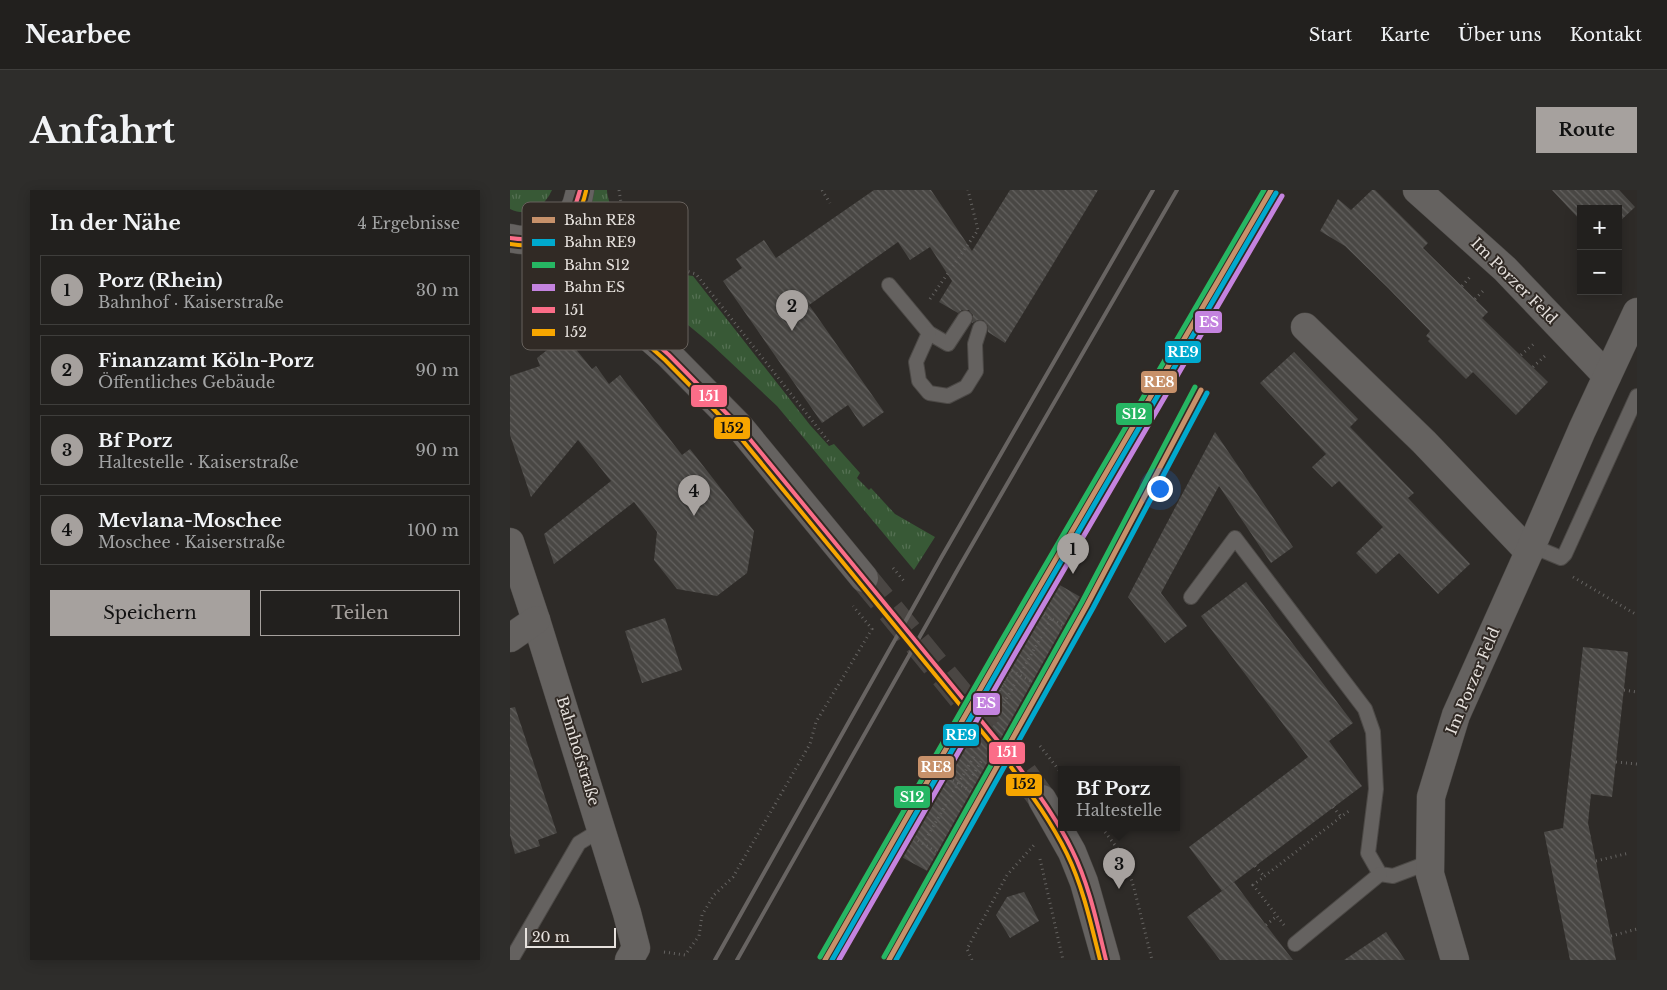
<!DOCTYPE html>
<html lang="de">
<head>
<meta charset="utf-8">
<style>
	body { margin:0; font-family:"Libre Baskerville",serif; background:#2e2d2b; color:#f1f3f6 }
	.controls { position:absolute; right:15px; top:15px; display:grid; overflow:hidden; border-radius:0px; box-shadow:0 2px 12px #0003 }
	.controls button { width:45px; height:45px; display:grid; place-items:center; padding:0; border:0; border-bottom:1px solid #3f3e3c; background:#22201e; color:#f1f3f6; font:25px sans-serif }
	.scale { position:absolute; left:15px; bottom:12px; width:91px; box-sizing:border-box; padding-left:5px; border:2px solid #e6e1dd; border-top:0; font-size:14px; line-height:18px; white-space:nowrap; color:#e6e1dd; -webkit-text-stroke:4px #312a25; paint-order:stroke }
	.you { position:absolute; left:649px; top:298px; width:18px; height:18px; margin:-12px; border:4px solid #fff; border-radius:50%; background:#1a73e8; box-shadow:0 0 0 8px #1a73e833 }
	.badge { display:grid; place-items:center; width:32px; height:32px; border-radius:50%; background:#a6a19e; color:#111; font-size:16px; font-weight:700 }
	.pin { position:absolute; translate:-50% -41px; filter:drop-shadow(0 1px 2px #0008) }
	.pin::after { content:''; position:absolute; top:26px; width:18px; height:15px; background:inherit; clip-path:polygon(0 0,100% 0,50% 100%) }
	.popup { position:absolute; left:548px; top:576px; width:122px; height:65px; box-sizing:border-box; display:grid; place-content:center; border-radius:0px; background:#22201e; filter:drop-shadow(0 1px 4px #0005); font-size:16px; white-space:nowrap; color:#a2a3a4 }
	.popup b { font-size:19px; color:#f1f3f6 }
	.popup::after { content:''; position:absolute; left:50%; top:100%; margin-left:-10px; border:10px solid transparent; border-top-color:#22201e }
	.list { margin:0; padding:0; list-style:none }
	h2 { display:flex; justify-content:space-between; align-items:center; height:65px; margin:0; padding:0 20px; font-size:21px }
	h2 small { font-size:16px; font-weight:400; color:#a2a3a4 }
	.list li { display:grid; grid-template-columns:32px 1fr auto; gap:15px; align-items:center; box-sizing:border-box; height:70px; margin:0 10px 10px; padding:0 10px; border:1px solid #3f3e3c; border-radius:0px }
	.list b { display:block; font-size:19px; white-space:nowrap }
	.list p { margin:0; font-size:16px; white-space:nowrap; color:#a2a3a4 }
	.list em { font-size:16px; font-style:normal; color:#a2a3a4 }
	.actions { display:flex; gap:10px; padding:15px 20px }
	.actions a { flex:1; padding:11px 0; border:1px solid #a6a19e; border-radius:0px; text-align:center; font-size:18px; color:#a6a19e }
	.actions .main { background:#a6a19e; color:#111 }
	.map { position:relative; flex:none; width:1127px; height:770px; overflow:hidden; border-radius:0px }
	header { display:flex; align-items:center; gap:30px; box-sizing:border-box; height:70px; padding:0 25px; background:#22201e; border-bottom:1px solid #3f3e3c }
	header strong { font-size:24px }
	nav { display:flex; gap:28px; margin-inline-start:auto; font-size:18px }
	.intro { display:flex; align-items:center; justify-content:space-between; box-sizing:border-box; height:120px; padding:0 30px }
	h1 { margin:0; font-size:35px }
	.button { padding:12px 22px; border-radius:0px; background:#a6a19e; color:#111; font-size:18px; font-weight:700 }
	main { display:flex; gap:30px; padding:0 30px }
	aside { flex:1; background:#22201e; border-radius:0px; box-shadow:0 2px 12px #0003 }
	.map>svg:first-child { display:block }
</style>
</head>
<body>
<header>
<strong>Nearbee</strong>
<nav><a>Start</a><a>Karte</a><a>Über uns</a><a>Kontakt</a></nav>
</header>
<div class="intro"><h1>Anfahrt</h1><a class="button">Route</a></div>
<main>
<aside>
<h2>In der Nähe<small>4 Ergebnisse</small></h2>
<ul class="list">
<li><span class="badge">1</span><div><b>Porz (Rhein)</b><p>Bahnhof · Kaiserstraße</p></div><em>30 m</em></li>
<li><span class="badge">2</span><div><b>Finanzamt Köln-Porz</b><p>Öffentliches Gebäude</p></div><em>90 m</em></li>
<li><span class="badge">3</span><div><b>Bf Porz</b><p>Haltestelle · Kaiserstraße</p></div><em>90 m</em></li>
<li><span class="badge">4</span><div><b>Mevlana-Moschee</b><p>Moschee · Kaiserstraße</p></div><em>100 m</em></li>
</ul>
<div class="actions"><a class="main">Speichern</a><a>Teilen</a></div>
</aside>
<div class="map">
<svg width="1127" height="770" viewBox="0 0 1127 770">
	<defs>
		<pattern id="grass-tufts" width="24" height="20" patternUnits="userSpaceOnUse" patternTransform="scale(1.25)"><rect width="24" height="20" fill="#385936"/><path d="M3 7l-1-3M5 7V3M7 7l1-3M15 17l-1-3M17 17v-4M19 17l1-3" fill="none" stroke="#557153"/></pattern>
		<pattern id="building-back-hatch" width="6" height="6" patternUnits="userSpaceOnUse" patternTransform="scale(1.25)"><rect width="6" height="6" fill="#494744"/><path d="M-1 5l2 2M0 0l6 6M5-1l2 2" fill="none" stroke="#63615f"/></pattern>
	</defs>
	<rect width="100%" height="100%" fill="#2e2b28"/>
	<g fill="url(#grass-tufts)">
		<path d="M0,0H42C34,17 19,28 0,19Z"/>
		<path d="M82,0H97C97,10 106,24 100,34C98,38 91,42 88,45C80,27 79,20 82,0Z"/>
		<path d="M144,81L183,86L300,235L319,256L324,254L350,283L347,288L359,300L361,298L385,324L425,347L404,380L267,216L201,154L178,135L158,109Z"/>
	</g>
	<g fill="url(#building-back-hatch)">
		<path d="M364,0H421L462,61L500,0H588L495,153L478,142V136L473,130H468L462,133L463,125L459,120H452L448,123L429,112L442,91L420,57L400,70L388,52L299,115L374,222L353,237L338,215L312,233L213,91L232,78L226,69L254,50L266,68Z"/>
		<path d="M862,0H865L918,53L913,58L978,122L972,128L1038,192L1006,225L963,182L956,189L918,151L920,149L916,146L920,141L878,98L835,56L810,41L828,9L841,20Z"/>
		<path d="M1042,0H1109L1125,17L1108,33V19H1071V31Z"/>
		<path d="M55,146L82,179L86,176L99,194L110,185L172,265L180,259L244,341L237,383L207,406L167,399L144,370L147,342L124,312L44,374L34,344L101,291L68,250L21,307L0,245V186L30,176L27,168Z"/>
		<path d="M784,162L848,229L840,237L904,303L898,308L960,374L928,404L889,363L866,384L846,363L873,337L829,291L822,297L802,277L816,264L750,193Z"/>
		<path d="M705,242L783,357L761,373L709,296L651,403L677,436L655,453L618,407Z"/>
		<path d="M541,390L574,409L419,682L386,664Z"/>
		<path d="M736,392L843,533L819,551L852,596L712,701L679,657L798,567L691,426Z"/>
		<path d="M155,428L172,480L132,493L115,441Z"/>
		<path d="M1073,457L1118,462L1102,607L1081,604L1078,633L1106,770H1060L1034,642L1053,638Z"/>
		<path d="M5,517L47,643L28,650L30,656L5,664L0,645V518Z"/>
		<path d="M724,692L756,735L783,770H710L677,727Z"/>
		<path d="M514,702L529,731L500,748L486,725L497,707Z"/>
		<path d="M876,742L895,770H834Z"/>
	</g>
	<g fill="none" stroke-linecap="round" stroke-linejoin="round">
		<path stroke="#4a4643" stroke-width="28" stroke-dasharray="28 14" stroke-linecap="butt" d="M354,388L506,573L532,609"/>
		<defs>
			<g id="lane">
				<path d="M379,95L419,143L438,154L455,128"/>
				<path d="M419,143L406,172L409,191L419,203L438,206L456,197L466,181L465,154L470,138"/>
				<path d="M1022,356L1051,368L1055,364L1127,206"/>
				<path d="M681,407L725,348L855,519L863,542L866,599L858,663L870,684L883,686L920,672"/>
				<path d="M785,754L870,684"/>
				<path d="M1,770L69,653L92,639"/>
			</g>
			<g id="street">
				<path d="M907,0L995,79L1097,186"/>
				<path d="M795,137L914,252L1019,362"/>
				<path d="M0,352L26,430L117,723L126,758L119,770"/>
				<path d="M0,448L26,430"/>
				<path d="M945,770L920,684L921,607L946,525L1019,362L1072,240L1127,122"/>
			</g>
			<g id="secondary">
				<path d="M64,22L72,40L136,128"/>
				<path d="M0,48C35,57 65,35 70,0"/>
				<path d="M30,49L43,53L50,58L115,126L159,165L229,236L354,388"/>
				<path d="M532,609L562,662L574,692L596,770"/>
			</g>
		</defs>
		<use href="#lane" stroke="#4c4946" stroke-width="16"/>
		<use href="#street" stroke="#4c4946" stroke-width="29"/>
		<use href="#secondary" stroke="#4c4946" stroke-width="29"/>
		<g stroke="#656361" stroke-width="3" stroke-dasharray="1 4" stroke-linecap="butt">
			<path d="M109,0L116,43L120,53"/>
			<path d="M312,0L320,13"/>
			<path d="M134,75L176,81L186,84L319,252"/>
			<path d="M952,96L960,87"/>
			<path d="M420,109L468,40L458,0"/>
			<path d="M965,109L975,99"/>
			<path d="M1011,165L1026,152"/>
			<path d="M1023,177L1037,164"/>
			<path d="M383,378L394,391"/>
			<path d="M1063,387L1127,425"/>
			<path d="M525,420L558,438"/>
			<path d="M493,476L526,494"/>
			<path d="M1114,500L1127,502"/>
			<path d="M487,505L500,481"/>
			<path d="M494,513L541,429"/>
			<path d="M530,556L552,584"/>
			<path d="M1106,572L1127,574"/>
			<path d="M430,583L464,603"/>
			<path d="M455,598L472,570"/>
			<path d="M823,617L831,627"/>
			<path d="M592,638L614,667L624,698L642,770"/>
			<path d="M395,643L430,664"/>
			<path d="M413,654L466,563"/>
			<path d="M530,669L553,770"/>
			<path d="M1086,671L1119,663"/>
			<path d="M745,676L754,686"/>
			<path d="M756,735L767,726"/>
			<path d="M774,735L743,695L840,620"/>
			<path d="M1101,746L1127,739"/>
			<path d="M154,762L175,765L189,746L192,725L204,705L223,687L300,554L306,532L362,439L343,416"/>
			<path d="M462,770L457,759L497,685L524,655"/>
		</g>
		<use href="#lane" stroke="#656260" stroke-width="14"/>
		<use href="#street" stroke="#656260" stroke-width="28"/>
		<use href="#secondary" stroke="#656260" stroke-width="28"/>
		<g stroke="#686462" stroke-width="4">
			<path d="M205,770L431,368L643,0"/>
			<path d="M227,770L448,379L667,0"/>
		</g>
		<defs>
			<g id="bus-1">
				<path d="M0,48C38,54 61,37 70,0"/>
				<path d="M30,49L43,53L50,58L115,126L159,165L229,236L506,573C526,601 547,629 562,660C579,694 587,733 596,770"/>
			</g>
			<g id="bus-2">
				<path d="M0,54C41,61 67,41 76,1"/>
				<path d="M28,55L40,59L46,63L110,130L155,170L224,240L501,577C521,604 542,633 557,664C573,697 581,734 590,770"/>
			</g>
		</defs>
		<use href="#bus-1" stroke="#312a25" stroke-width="8"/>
		<use href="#bus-2" stroke="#312a25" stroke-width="8"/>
		<use href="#bus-1" stroke="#fb6d88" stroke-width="4"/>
		<use href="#bus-2" stroke="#f7a600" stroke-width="4"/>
		<defs>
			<g id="rail-1">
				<path d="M315,770L495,456L761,0"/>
				<path d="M379,770L577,415L691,200"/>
			</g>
			<g id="rail-2">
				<path d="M322,770L500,459L766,3"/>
				<path d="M386,770L583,418L697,203"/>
			</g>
			<g id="rail-3">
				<path d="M310,767L490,453L754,0"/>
				<path d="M374,767L572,412L685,197"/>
			</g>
			<path id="rail-4" d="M329,770L506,462L772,6"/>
		</defs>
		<use href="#rail-1" stroke="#312a25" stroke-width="9"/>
		<use href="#rail-2" stroke="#312a25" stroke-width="9"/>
		<use href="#rail-3" stroke="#312a25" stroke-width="9"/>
		<use href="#rail-4" stroke="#312a25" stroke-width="9"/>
		<use href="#rail-1" stroke="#c7916a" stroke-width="5"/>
		<use href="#rail-2" stroke="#00a9ce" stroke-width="5"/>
		<use href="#rail-3" stroke="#26b663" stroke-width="5"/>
		<use href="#rail-4" stroke="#c483df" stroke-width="5"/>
	</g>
	<g text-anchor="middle" stroke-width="4" stroke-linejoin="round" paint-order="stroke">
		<g font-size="15" fill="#e6e1dd" stroke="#312a25">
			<text transform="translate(1004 91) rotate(45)" y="5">Im Porzer Feld</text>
			<text transform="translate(963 491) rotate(-67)" y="5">Im Porzer Feld</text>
			<text transform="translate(68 561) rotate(73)" y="5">Bahnhofstraße</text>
		</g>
	</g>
	<rect x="12" y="12" width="166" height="148" rx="8" fill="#312a25" stroke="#67615c" stroke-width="1"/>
	<rect x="22" y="27" width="23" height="6" fill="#c7916a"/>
	<rect x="22" y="49" width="23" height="7" fill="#00a9ce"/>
	<rect x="22" y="72" width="23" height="6" fill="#26b663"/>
	<rect x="22" y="94" width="23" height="7" fill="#c483df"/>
	<rect x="22" y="117" width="23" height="6" fill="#fb6d88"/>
	<rect x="22" y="139" width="23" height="7" fill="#f7a600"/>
	<g font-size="14" fill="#e6e1dd">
		<text x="54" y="35">Bahn RE8</text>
		<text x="54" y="57">Bahn RE9</text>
		<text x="54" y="80">Bahn S12</text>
		<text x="54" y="102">Bahn ES</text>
		<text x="54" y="125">151</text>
		<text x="54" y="147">152</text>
	</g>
	<g stroke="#312a25" stroke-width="2">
		<rect x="684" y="120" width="29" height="24" rx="5" fill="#c483df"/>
		<rect x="654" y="150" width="38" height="24" rx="5" fill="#00a9ce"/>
		<rect x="630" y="180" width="38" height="24" rx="5" fill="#c7916a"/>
		<rect x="180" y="194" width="38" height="24" rx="5" fill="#fb6d88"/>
		<rect x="605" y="212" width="38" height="24" rx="5" fill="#26b663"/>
		<rect x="203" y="226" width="38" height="24" rx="5" fill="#f7a600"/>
		<rect x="462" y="502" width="29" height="24" rx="5" fill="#c483df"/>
		<rect x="432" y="533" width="38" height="24" rx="5" fill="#00a9ce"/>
		<rect x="478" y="551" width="38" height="24" rx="5" fill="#fb6d88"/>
		<rect x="407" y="565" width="38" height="24" rx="5" fill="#c7916a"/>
		<rect x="495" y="583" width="38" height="24" rx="5" fill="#f7a600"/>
		<rect x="383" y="595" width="38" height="24" rx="5" fill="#26b663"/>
	</g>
	<g font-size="14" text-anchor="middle" font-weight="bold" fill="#fff">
		<text x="699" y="137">ES</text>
		<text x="673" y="167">RE9</text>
		<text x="649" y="197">RE8</text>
		<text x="199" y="211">151</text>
		<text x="624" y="229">S12</text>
		<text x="476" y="518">ES</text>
		<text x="451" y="550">RE9</text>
		<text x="497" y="567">151</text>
		<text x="426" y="582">RE8</text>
		<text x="402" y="612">S12</text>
	</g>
	<g font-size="14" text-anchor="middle" font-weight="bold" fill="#111">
		<text x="222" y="243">152</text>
		<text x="514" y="599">152</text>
	</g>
</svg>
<div class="controls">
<button>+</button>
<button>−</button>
</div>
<div class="scale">20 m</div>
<div class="you"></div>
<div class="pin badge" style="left:563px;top:384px">1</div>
<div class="pin badge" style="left:282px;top:141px">2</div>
<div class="pin badge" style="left:609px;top:699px">3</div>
<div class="popup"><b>Bf Porz</b>Haltestelle</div>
<div class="pin badge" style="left:184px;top:326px">4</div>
</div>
</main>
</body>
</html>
